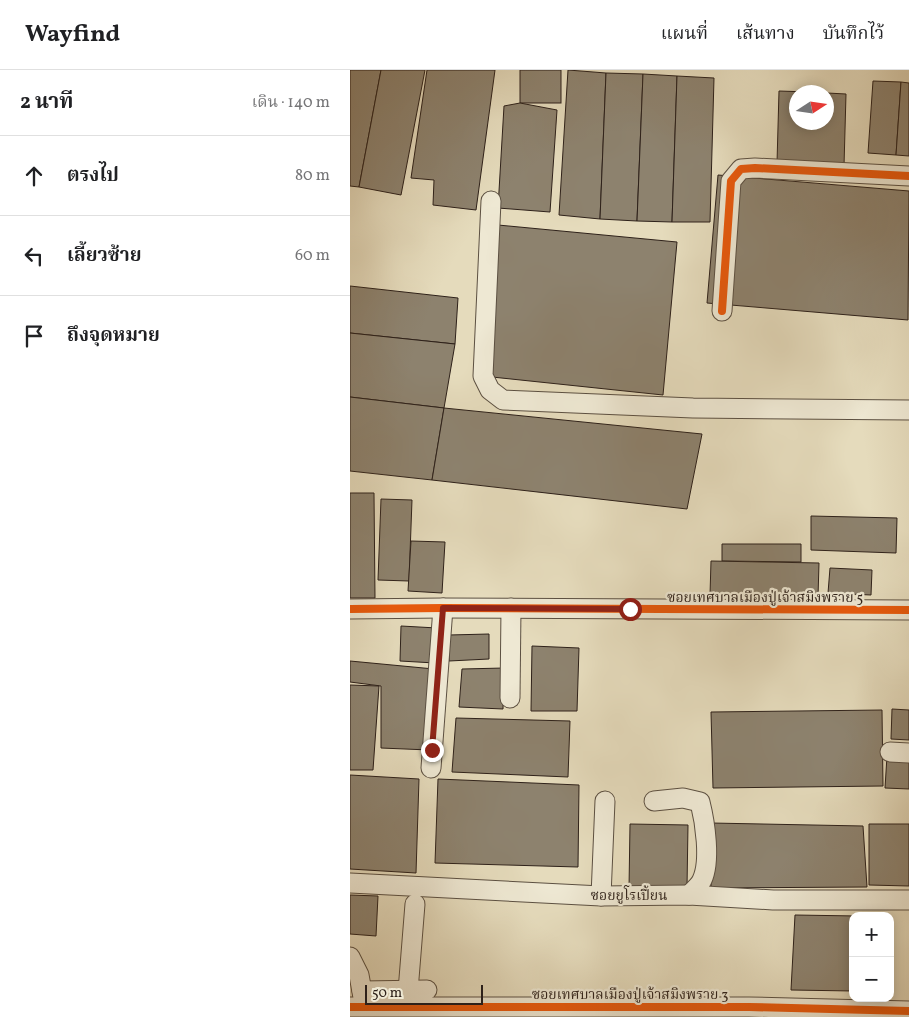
<!DOCTYPE html>
<html lang="th">
<head>
<meta charset="utf-8">
<style>
	body { margin:0; font-family:Vollkorn,"Noto Serif Thai",serif; background:#f6f6f6; color:#202124 }
	.controls { position:absolute; right:15px; bottom:15px; display:grid; overflow:hidden; border-radius:10px; box-shadow:0 2px 12px #0003 }
	.controls button { width:45px; height:45px; display:grid; place-items:center; padding:0; border:0; border-bottom:1px solid #e0e0e0; background:#fff; color:#202124; font:25px sans-serif }
	.compass { position:absolute; left:439px; top:15px; width:45px; height:45px; border-radius:50%; background:#fff; box-shadow:0 2px 12px #0003; rotate:78deg }
	.scale { position:absolute; left:15px; bottom:12px; width:118px; box-sizing:border-box; padding-left:5px; border:2px solid #2e211a; border-top:0; font-size:14px; line-height:18px; white-space:nowrap; color:#2e211a; -webkit-text-stroke:4px #eee8d3; paint-order:stroke }
	.stop { position:absolute; width:15px; height:15px; margin:-11px; border:4px solid #8f2418; border-radius:50%; background:#fff }
	.stop.end { background:#8f2418; border-color:#fff; box-shadow:0 1px 5px #0008 }
	.list { margin:0; padding:0; list-style:none }
	h2 { display:flex; justify-content:space-between; align-items:center; height:65px; margin:0; padding:0 20px; font-size:21px }
	h2 small { font-size:16px; font-weight:400; color:#757577 }
	.list li { display:grid; grid-template-columns:32px 1fr auto; gap:15px; align-items:center; box-sizing:border-box; height:80px; padding:0 20px; border-top:1px solid #e0e0e0 }
	.list b { display:block; font-size:19px; white-space:nowrap }
	.list em { font-size:16px; font-style:normal; color:#757577 }
	.icon { flex:none; width:28px; height:28px; fill:none; stroke:currentColor; stroke-width:2; stroke-linecap:round; stroke-linejoin:round }
	.map { position:relative; flex:none; width:559px; height:947px; overflow:hidden }
	header { display:flex; align-items:center; gap:30px; box-sizing:border-box; height:70px; padding:0 25px; background:#fff; border-bottom:1px solid #e0e0e0 }
	header strong { font-size:24px }
	nav { display:flex; gap:28px; margin-inline-start:auto; font-size:18px }
	main { display:flex }
	aside { flex:1; background:#fff }
	.map>svg:first-child { display:block }
</style>
</head>
<body>
<header>
<strong>Wayfind</strong>
<nav><a>แผนที่</a><a>เส้นทาง</a><a>บันทึกไว้</a></nav>
</header>
<main>
<aside>
<h2>2 นาที<small>เดิน · 140 m</small></h2>
<ul class="list">
<li><svg class="icon" aria-label="ahead" viewBox="0 0 24 24"><path d="M12 20V5M6 11l6-6 6 6"/></svg><div><b>ตรงไป</b></div><em>80 m</em></li>
<li><svg class="icon" aria-label="left" viewBox="0 0 24 24"><path d="M17 20v-9H6M10 6l-5 5 5 5"/></svg><div><b>เลี้ยวซ้าย</b></div><em>60 m</em></li>
<li><svg class="icon" aria-label="arrive" viewBox="0 0 24 24"><path d="M6 21V4h12l-3 4 3 4H6"/></svg><div><b>ถึงจุดหมาย</b></div></li>
</ul>
</aside>
<div class="map">
<svg width="559" height="947" viewBox="0 0 559 947">
	<rect width="100%" height="100%" fill="#e5dbbc"/>
	<filter id="stains"><feTurbulence type="fractalNoise" baseFrequency=".004" numOctaves="4"/><feColorMatrix values="0 0 0 0 .2 0 0 0 0 .09 0 0 0 0 .02 0 0 0 .5 -.17"/></filter>
	<radialGradient id="worn" r=".72"><stop offset=".6" stop-color="#630" stop-opacity="0"/><stop offset="1" stop-color="#630" stop-opacity=".3"/></radialGradient>
	<g fill="#8d826e" stroke="#2e211a">
		<path d="M0,0H31L9,117L0,116Z"/>
		<path d="M31,0H75L51,125L9,117Z"/>
		<path d="M77,0H145L126,140L83,135L84,110L61,108Z"/>
		<rect x="170" y="0" width="41" height="33"/>
		<path d="M218,0L256,3L250,149L209,145Z"/>
		<path d="M256,3L293,4L287,151L250,149Z"/>
		<path d="M293,4L327,6L322,152L287,151Z"/>
		<path d="M327,6L364,8L360,152H322Z"/>
		<path d="M523,11L551,12L546,85L518,83Z"/>
		<path d="M551,12L559,13V86L546,85Z"/>
		<path d="M429,21L459,22H447V52H477V23L496,24L494,96L427,93Z"/>
		<path d="M170,33L207,40L200,142L148,138L154,36Z"/>
		<path d="M368,105L559,121L558,250L357,233Z"/>
		<path d="M148,155L327,172L313,325L142,307Z"/>
		<path d="M0,216L108,228L105,274L0,263Z"/>
		<path d="M0,263L105,274L94,338L0,327Z"/>
		<path d="M0,327L94,338L82,410L0,401Z"/>
		<path d="M94,338L352,364L337,439L82,410Z"/>
		<path d="M0,423H24L25,528H0Z"/>
		<path d="M31,429L62,430L59,511L28,510Z"/>
		<path d="M461,446L547,448L546,483L461,480Z"/>
		<path d="M61,471L95,472L92,523L58,521Z"/>
		<path d="M372,474H451V492L372,491Z"/>
		<path d="M361,491L469,493L468,527L360,525Z"/>
		<path d="M480,498L522,500L521,525L478,523Z"/>
		<path d="M51,556L87,558L85,593L50,591Z"/>
		<path d="M139,564V589L99,591V565Z"/>
		<path d="M182,576L229,578L227,641H181Z"/>
		<path d="M0,591L84,599L79,680L31,678V616L0,612Z"/>
		<path d="M154,598L153,639L109,637L112,599Z"/>
		<path d="M0,615L29,616L23,700H0Z"/>
		<path d="M542,639L559,640V670L541,669Z"/>
		<path d="M532,640L533,716L363,718L361,642Z"/>
		<path d="M106,648L220,651L218,707L102,702Z"/>
		<path d="M537,686L559,687V719L535,718Z"/>
		<path d="M0,705L69,709L66,803L0,799Z"/>
		<path d="M88,709L229,715L228,797L85,793Z"/>
		<path d="M361,753L513,756L517,817L361,818Z"/>
		<path d="M280,754L338,755L337,817L279,818Z"/>
		<path d="M519,754H559V816L519,815Z"/>
		<path d="M0,825L28,826L26,866L0,864Z"/>
		<path d="M445,845L507,846H503V921L441,920Z"/>
	</g>
	<g fill="none" stroke-linecap="round" stroke-linejoin="round">
		<defs>
			<g id="minor">
				<path d="M141,131L133,306L140,320L153,330L343,338L559,340"/>
				<path d="M372,241L381,111L391,99L405,98L559,106"/>
				<path d="M0,539L93,538L559,540"/>
				<path d="M160,628L161,538"/>
				<path d="M540,682L559,683"/>
				<path d="M81,698L93,538"/>
				<path d="M304,731L333,728L350,732C355,752 361,791 352,810C350,815 343,821 339,825"/>
				<path d="M0,813L251,826L339,825L423,830H559"/>
				<path d="M251,826L255,731"/>
				<path d="M0,887L9,905L14,933"/>
				<path d="M12,921L77,920"/>
				<path d="M58,921L65,834"/>
				<path d="M0,937H399L559,941"/>
			</g>
		</defs>
		<use href="#minor" stroke="#5c5042" stroke-width="21"/>
		<use href="#minor" stroke="#eee8d3" stroke-width="19"/>
		<defs>
			<g id="cycleway">
				<path d="M372,241L381,111L391,99L405,98L559,106"/>
				<path d="M0,539L93,538L559,540"/>
				<path d="M0,937H399L559,941"/>
			</g>
		</defs>
		<use href="#cycleway" stroke="#eee8d3" stroke-width="11"/>
		<use href="#cycleway" stroke="#e8590c" stroke-width="8"/>
	</g>
	<g fill="none" stroke-linecap="round" stroke-linejoin="round">
		<path stroke="#8f2418" stroke-width="6" d="M82,680L93,538L280,539"/>
	</g>
	<g text-anchor="middle" stroke-width="4.5" stroke-linejoin="round" paint-order="stroke">
		<g font-size="14" fill="#2e211a" stroke="#eee8d3">
			<text x="415" y="532">ซอยเทศบาลเมืองปู่เจ้าสมิงพราย 5</text>
			<text x="279" y="830">ซอยยูโรเปี้ยน</text>
			<text x="280" y="929">ซอยเทศบาลเมืองปู่เจ้าสมิงพราย 3</text>
		</g>
	</g>
	<rect width="100%" height="100%" filter="url(#stains)"/>
	<rect width="100%" height="100%" fill="url(#worn)"/>
</svg>
<div class="controls">
<button>+</button>
<button>−</button>
</div>
<svg class="compass" viewBox="-18 -18 36 36"><path d="M0-13l5 13h-10z" fill="#e53935"/><path d="M0 13l5-13h-10z" fill="#757577"/></svg>
<div class="scale">50 m</div>
<div class="stop" style="left:280px;top:539px"></div>
<div class="stop end" style="left:82px;top:680px"></div>
</div>
</main>
</body>
</html>
